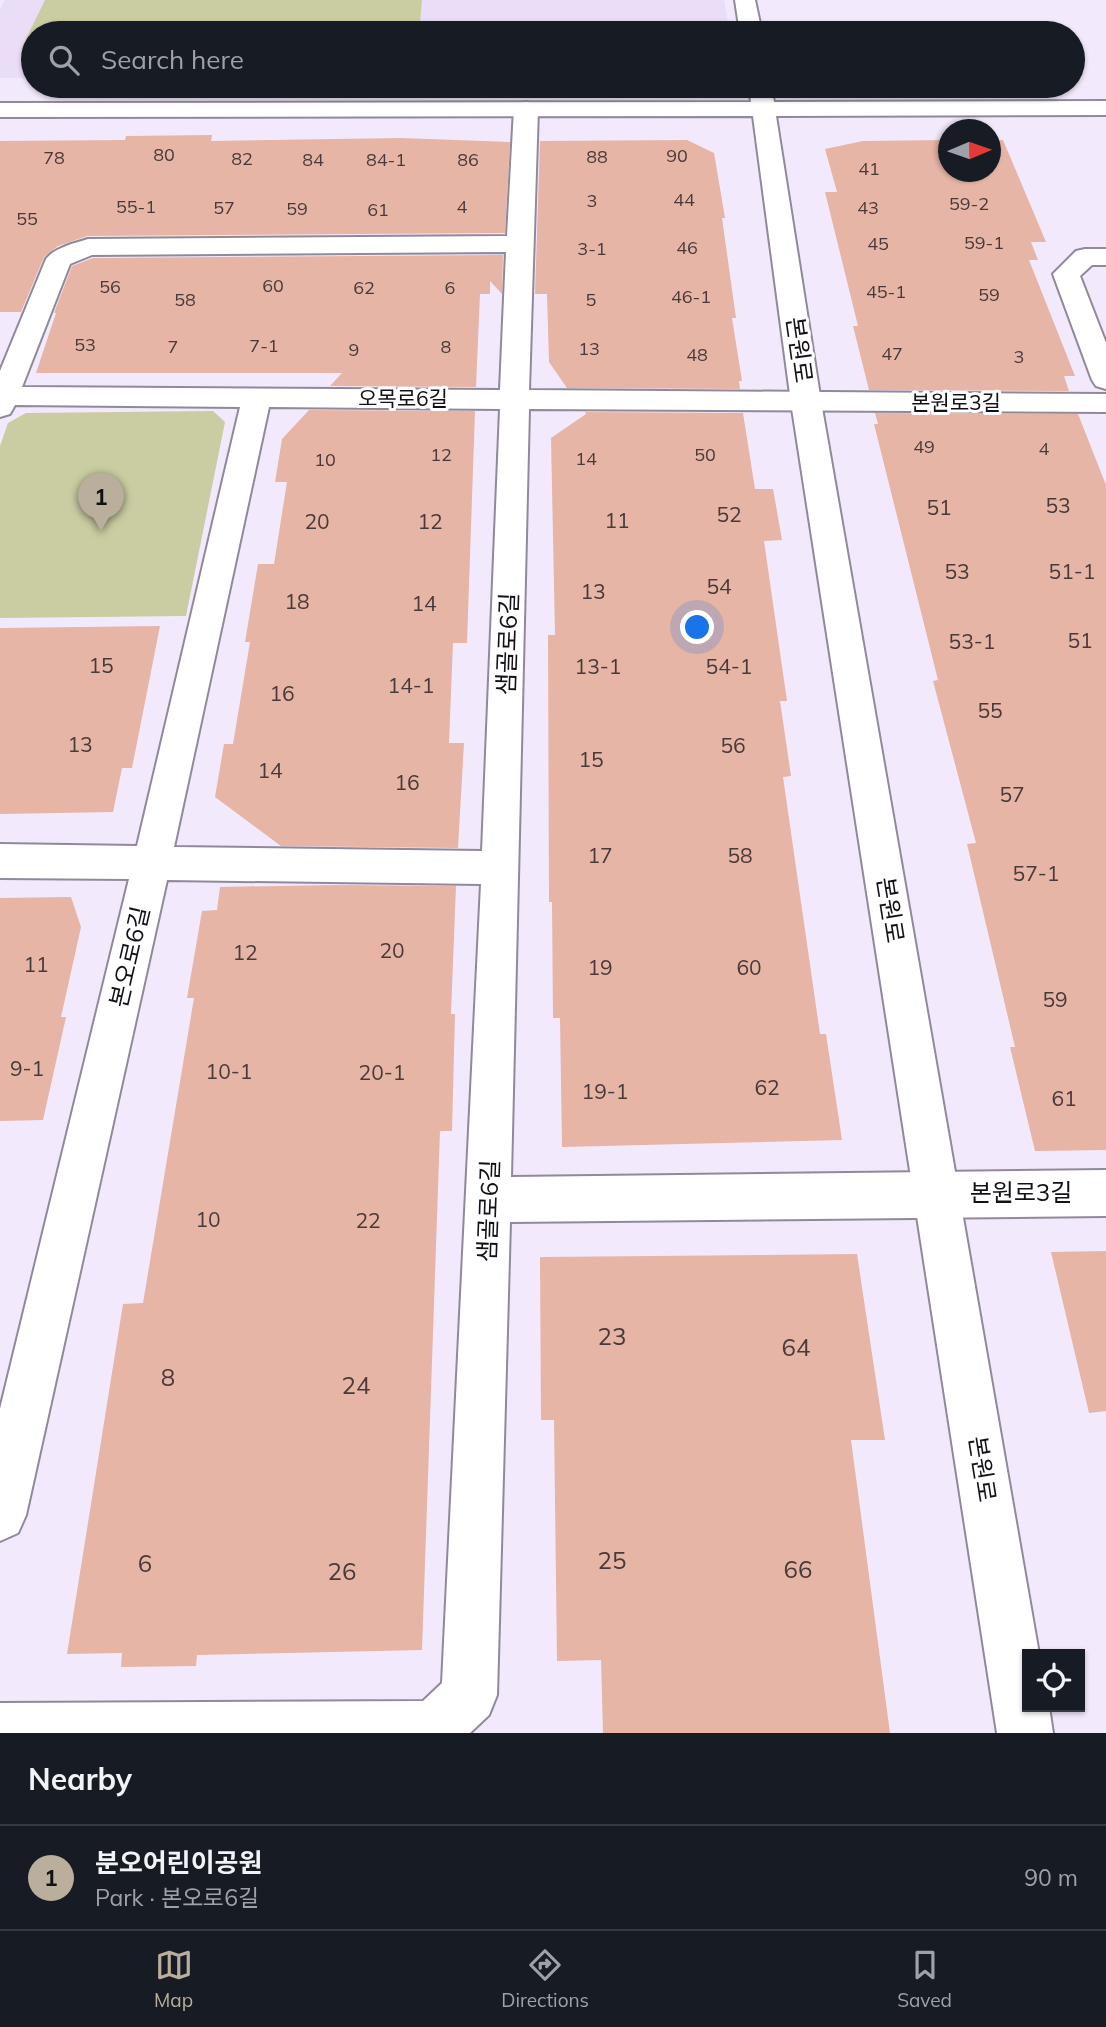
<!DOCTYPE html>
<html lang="en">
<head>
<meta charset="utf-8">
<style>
	body { margin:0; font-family:Mulish,"Noto Sans KR",sans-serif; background:#242831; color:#f1f3f6 }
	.controls { position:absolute; right:21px; bottom:21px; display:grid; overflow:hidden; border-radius:0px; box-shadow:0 2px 5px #0004 }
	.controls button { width:63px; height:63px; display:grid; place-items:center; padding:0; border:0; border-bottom:2px solid #363941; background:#171b24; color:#f1f3f6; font:35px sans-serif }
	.compass { position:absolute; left:938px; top:119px; width:63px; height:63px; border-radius:50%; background:#171b24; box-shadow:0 2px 5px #0004; rotate:88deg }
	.you { position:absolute; left:698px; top:628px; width:24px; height:24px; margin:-18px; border:5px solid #fff; border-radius:50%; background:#1a73e8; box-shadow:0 0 0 10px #1a73e833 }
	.badge { display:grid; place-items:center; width:46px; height:46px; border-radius:50%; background:#baaf9c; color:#111; font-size:23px; font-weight:700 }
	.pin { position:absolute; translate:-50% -58px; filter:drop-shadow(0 2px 4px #0008) }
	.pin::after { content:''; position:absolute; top:37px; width:24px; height:21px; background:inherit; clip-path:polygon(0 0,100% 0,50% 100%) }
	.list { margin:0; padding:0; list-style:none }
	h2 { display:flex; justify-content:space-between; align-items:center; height:91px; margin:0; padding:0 28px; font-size:30px }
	h2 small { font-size:23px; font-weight:400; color:#9ea1a6 }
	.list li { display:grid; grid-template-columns:46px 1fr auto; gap:21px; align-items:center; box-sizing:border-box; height:105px; padding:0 28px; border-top:2px solid #363941 }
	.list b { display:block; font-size:26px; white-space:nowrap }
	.list p { margin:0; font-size:23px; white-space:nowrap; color:#9ea1a6 }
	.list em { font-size:23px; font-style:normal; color:#9ea1a6 }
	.icon { flex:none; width:38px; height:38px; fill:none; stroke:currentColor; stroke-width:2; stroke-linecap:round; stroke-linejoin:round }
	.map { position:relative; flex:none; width:1106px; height:1733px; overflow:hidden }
	.search { position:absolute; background:#171b24; box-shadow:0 2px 5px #0004; left:21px; right:21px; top:21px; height:77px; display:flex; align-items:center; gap:18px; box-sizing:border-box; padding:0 24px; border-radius:38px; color:#9ea1a6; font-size:26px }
	.sheet { height:196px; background:#171b24 }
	nav { display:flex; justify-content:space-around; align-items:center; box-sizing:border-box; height:98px; border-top:2px solid #363941; background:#171b24; font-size:19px; color:#9ea1a6 }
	nav a { display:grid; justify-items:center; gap:4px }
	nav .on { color:#baaf9c }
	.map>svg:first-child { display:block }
</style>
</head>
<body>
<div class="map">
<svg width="1106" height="1733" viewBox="0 0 1106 1733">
	<rect width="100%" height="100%" fill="#f3e9fc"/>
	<path fill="#eaddf7" d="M5,0H724L730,33H33V78H0V9Z"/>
	<g fill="#cacca2">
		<path d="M45,0H422L419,33H33V49H21Z"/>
		<path d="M213,411L225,422L186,616L0,618V446L8,423L26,413Z"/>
	</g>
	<g fill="#e6b5a5">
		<path d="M212,135L211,141L401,138L510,142L505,233L87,236L58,246L44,257L21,312H0V141L125,140L126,136Z"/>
		<path d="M687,140L714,153L725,218H722L736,318H732L742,381H739L740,389L567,388L549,362L547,294H535L540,141Z"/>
		<path d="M948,140V172H990V140H1003L1046,242H1031L1038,260H1029L1075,376H1064L1069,391L869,390L853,326H858L825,192H837L825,149L863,141Z"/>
		<path d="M503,255L502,294L490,281V294H480L476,387L330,386L342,373H36L56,313H54L72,266L93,258Z"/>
		<path d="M309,410L475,411L467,643H453L449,743H464L458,848L281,846L215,797L224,744H233L250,642H245L258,564H274L287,482H275L282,439Z"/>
		<path d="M585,412L743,413L755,489H773L782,540L764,541L787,701H780L791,776L783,777L820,1034H826L842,1140L562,1147L560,1018H553L552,902H549L548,635H555L551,438L586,414Z"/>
		<path d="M875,413L1078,414L1106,485V1150L1035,1151L1010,1047H1015L967,844L976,843L933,681L938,680L874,424H878Z"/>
		<path d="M160,626L132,768H122L113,812L0,814V628Z"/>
		<path d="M334,885L456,886L451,1014H455L452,1131H440L422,1650L197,1655L196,1666L121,1667L122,1653L67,1654L123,1304L143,1303L194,998H187L202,911L217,910L220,887Z"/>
		<path d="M71,897L81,927L61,1017H66L43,1120L0,1121V898Z"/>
		<path d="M1106,1251V1411L1089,1413L1051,1252Z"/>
		<path d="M857,1254L885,1440H851L890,1733H603L601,1660L557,1661L554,1420H541L540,1257Z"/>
	</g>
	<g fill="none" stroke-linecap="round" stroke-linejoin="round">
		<defs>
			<g id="minor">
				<path d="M526,102L534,104L538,109L529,390L1106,394V412L529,409L511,1177L1106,1170V1216L510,1222L497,1695L489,1715L470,1733H0V1703L423,1701L442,1683L481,884L167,880L26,1515L18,1533L0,1541V1409L129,879L0,878V844L137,846L240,407L15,405L10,414L0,417V371L46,259C54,248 75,243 88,239L507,236L514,109L518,104ZM506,252L500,390L22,387L70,264L92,255ZM269,407L500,409L482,851L174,847Z"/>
				<path d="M1085,249H1106V265H1092L1080,276L1106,343V389L1096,386L1092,380L1053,274L1076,251Z"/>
			</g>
			<g id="tertiary">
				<path d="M735,0H755L762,33H740Z"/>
				<path d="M749,86H771L774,102L1106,101V115L776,116L821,402L1039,1654H1027V1707H1049L1053,1733H997L791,402L753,116L0,117V103L751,102Z"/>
			</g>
		</defs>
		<use href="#minor" stroke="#91899a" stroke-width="4"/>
		<use href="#tertiary" stroke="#91899a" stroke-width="4"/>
		<use href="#minor" fill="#fff" fill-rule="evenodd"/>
		<use href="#tertiary" fill="#fff" fill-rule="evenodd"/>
	</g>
	<g text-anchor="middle" stroke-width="6" stroke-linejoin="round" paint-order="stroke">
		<g font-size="18" fill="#48393a">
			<text x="164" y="161">80</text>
			<text x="677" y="162">90</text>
			<text x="597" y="163">88</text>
			<text x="54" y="164">78</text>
			<text x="242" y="165">82</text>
			<text x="313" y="166">84</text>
			<text x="386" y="166">84-1</text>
			<text x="468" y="166">86</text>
			<text x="869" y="175">41</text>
			<text x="684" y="206">44</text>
			<text x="592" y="207">3</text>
			<text x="969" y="210">59-2</text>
			<text x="136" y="213">55-1</text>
			<text x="462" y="213">4</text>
			<text x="224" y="214">57</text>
			<text x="868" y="214">43</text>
			<text x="297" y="215">59</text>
			<text x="378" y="216">61</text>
			<text x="27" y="225">55</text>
			<text x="984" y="249">59-1</text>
			<text x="878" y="250">45</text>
			<text x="687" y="254">46</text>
			<text x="592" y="255">3-1</text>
			<text x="273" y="292">60</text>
			<text x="110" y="293">56</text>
			<text x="364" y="294">62</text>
			<text x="450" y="294">6</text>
			<text x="886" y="298">45-1</text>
			<text x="989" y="301">59</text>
			<text x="691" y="303">46-1</text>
			<text x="185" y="306">58</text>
			<text x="591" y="306">5</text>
			<text x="85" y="351">53</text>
			<text x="264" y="352">7-1</text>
			<text x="173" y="353">7</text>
			<text x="446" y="353">8</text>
			<text x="589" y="355">13</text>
			<text x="354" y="356">9</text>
			<text x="892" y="360">47</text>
			<text x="697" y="361">48</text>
			<text x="1019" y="363">3</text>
			<text x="924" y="453">49</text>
			<text x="1044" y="455">4</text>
			<text x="441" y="461">12</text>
			<text x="705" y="461">50</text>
			<text x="586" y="465">14</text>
			<text x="325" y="466">10</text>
		</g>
		<g font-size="21" fill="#131016" stroke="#fff">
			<text x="403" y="406">오목로6길</text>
			<text x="956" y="410">본원로3길</text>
		</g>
		<g font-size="21" fill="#48393a">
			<text x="1058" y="513">53</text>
			<text x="939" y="515">51</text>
			<text x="729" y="522">52</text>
			<text x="617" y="528">11</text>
			<text x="317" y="529">20</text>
			<text x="430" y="529">12</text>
			<text x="957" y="579">53</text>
			<text x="1072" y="579">51-1</text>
			<text x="719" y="594">54</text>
			<text x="593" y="599">13</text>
			<text x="297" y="609">18</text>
			<text x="424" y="611">14</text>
			<text x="1080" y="648">51</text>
			<text x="972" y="649">53-1</text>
			<text x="101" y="673">15</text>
			<text x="598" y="674">13-1</text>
			<text x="729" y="674">54-1</text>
			<text x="411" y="693">14-1</text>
			<text x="282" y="701">16</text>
			<text x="990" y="718">55</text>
			<text x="80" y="752">13</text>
			<text x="733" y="753">56</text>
			<text x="591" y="767">15</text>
			<text x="270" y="778">14</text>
			<text x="407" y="790">16</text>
			<text x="1012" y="802">57</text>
			<text x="600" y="863">17</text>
			<text x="740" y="863">58</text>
			<text x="1036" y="881">57-1</text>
			<text x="392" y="958">20</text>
			<text x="245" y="960">12</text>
			<text x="36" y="972">11</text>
			<text x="600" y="975">19</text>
			<text x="749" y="975">60</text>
			<text x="1055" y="1007">59</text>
			<text x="27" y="1076">9-1</text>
			<text x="229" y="1079">10-1</text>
			<text x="382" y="1080">20-1</text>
			<text x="767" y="1095">62</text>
			<text x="605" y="1099">19-1</text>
			<text x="1064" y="1106">61</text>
			<text x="208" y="1227">10</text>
			<text x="368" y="1228">22</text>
		</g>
		<g font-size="24" fill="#131016" stroke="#fff">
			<text transform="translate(799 350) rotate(82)" y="8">본원로</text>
			<text transform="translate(508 644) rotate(-88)" y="8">샘골로6길</text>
			<text transform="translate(890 910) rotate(81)" y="8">본원로</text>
			<text transform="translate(130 957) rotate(-77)" y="8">본오로6길</text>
			<text x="1021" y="1201">본원로3길</text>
			<text transform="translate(489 1211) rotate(-88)" y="8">샘골로6길</text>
			<text transform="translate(982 1469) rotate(81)" y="8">본원로</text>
		</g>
		<g font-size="24" fill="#48393a">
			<text x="612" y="1345">23</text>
			<text x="796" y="1356">64</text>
			<text x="168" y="1386">8</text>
			<text x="356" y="1394">24</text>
			<text x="612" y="1569">25</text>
			<text x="145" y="1572">6</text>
			<text x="798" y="1578">66</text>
			<text x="342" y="1580">26</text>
		</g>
	</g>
</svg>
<div class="controls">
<button><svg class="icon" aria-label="locate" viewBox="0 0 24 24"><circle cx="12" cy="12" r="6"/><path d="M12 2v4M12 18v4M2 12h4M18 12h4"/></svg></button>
</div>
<svg class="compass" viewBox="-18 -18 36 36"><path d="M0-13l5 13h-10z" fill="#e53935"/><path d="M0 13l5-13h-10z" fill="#9ea1a6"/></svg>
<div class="you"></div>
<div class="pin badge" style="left:101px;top:531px">1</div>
<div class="search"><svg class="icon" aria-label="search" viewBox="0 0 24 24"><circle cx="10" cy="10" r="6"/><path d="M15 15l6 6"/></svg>Search here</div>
</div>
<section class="sheet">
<h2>Nearby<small></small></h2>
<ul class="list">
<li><span class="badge">1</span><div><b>분오어린이공원</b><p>Park · 본오로6길</p></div><em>90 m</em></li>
</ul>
</section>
<nav>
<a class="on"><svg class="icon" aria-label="map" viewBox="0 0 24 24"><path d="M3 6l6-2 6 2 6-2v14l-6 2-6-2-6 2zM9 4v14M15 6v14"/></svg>Map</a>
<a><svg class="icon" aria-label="directions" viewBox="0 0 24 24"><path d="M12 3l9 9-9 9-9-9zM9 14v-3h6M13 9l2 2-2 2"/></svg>Directions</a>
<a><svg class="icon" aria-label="saved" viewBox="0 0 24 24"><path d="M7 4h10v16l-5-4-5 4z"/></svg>Saved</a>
</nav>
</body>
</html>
